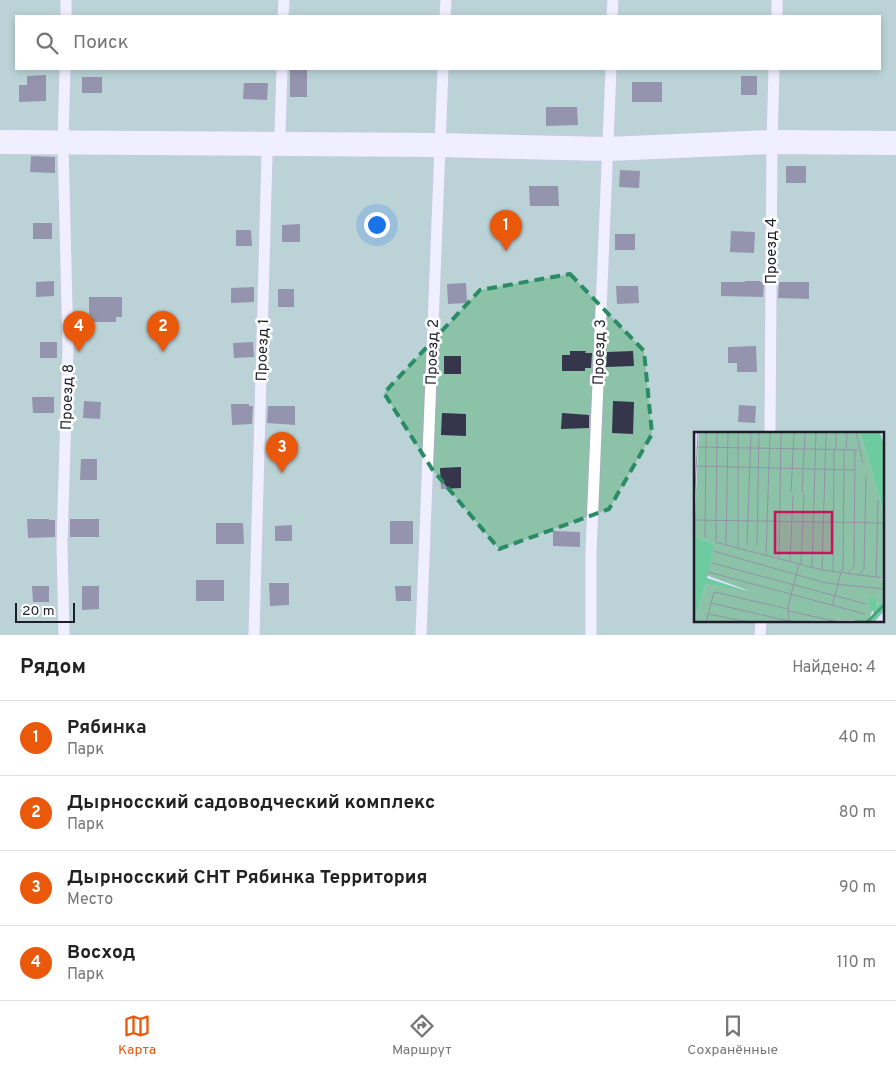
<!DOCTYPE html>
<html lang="ru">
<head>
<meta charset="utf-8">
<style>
	body { margin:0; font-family:Overpass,sans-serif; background:#f6f6f6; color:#222 }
	.scale { position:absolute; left:15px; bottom:12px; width:60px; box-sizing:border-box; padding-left:5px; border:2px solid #1e1e29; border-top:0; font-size:14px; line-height:18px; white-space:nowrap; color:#1e1e29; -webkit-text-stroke:4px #fff; paint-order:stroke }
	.you { position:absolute; left:376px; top:224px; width:18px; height:18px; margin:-12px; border:4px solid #fff; border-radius:50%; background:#1a73e8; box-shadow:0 0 0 8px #1a73e833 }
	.badge { display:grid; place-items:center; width:32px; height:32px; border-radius:50%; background:#ea580c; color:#fff; font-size:16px; font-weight:700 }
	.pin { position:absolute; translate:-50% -41px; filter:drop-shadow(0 1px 2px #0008) }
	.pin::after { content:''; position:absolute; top:26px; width:18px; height:15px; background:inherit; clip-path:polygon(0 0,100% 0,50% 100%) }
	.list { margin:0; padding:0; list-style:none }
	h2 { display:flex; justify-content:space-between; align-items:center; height:65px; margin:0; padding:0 20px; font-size:21px }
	h2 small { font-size:16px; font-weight:400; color:#767676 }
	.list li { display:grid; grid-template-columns:32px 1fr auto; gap:15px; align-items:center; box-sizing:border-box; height:75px; padding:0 20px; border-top:1px solid #e0e0e0 }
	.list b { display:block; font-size:19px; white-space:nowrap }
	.list p { margin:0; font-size:16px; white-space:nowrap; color:#767676 }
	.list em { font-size:16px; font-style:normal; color:#767676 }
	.icon { flex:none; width:28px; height:28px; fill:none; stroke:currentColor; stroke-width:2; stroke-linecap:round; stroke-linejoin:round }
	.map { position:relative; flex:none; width:896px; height:635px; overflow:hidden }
	.search { position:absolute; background:#fff; box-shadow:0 2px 8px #0003; left:15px; right:15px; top:15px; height:55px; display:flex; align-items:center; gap:12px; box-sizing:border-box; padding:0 18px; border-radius:0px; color:#767676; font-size:19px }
	.sheet { height:365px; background:#fff }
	nav { display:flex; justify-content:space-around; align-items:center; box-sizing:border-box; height:70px; border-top:1px solid #e0e0e0; background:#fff; font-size:14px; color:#767676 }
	nav a { display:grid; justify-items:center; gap:2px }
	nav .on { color:#ea580c }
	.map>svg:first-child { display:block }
</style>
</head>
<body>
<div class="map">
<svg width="896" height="635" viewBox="0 0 896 635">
	<rect width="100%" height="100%" fill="#e1e1ff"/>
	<path fill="#8cc2a7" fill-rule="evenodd" d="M0,0H896V635H0ZM16,16H880V69H16ZM695,434H882V621H695Z"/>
	<g fill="#35354c">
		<rect x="290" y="69" width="17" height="28"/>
		<path d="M46,75V101L19,102V85H27V76Z"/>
		<rect x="741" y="76" width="16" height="19"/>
		<rect x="82" y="77" width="20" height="16"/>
		<rect x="632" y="82" width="30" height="20"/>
		<path d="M244,83H268L267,100L243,99Z"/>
		<path d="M546,107H577L578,125L546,126Z"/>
		<path d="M31,156L55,157V173L30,172Z"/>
		<rect x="786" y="166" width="20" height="17"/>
		<path d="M620,170L640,171L639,188L619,187Z"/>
		<path d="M529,186H558L559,206H530Z"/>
		<rect x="33" y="223" width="19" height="16"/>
		<path d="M300,224V242H282V225Z"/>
		<path d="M236,230H251L252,246H236Z"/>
		<path d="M731,231L755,232L754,253L730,252Z"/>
		<rect x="615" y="234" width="20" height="16"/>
		<path d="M54,281V296L36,297V282Z"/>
		<path d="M745,281H760V282H764L763,297L721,296V282H745Z"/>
		<path d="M779,282H809V299L778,298Z"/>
		<path d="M466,283L467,303L448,304L447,284Z"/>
		<path d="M616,286H638L639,303L617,304Z"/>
		<path d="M254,287V302L231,303V288Z"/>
		<rect x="278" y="289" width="16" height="18"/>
		<path d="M89,297H122V317H116V322H89Z"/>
		<rect x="40" y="342" width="17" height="16"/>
		<path d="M253,342L254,357L234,358L233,343Z"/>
		<path d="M756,346L757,372H737V363H728V347Z"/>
		<path d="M570,351H586L585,353H592L591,368H585V371H562V355H570Z"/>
		<path d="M633,351L634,366L606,367L607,352Z"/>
		<rect x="444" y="356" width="17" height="18"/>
		<path d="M32,397H54V413H33Z"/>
		<path d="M84,401L101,402L100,419L83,418Z"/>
		<path d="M613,401L634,402L633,434L612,433Z"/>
		<path d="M231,404H249V406H253L252,424L232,425Z"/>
		<path d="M739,405L756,406L755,423L738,422Z"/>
		<path d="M268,406H295V425L267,423Z"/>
		<path d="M442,413L466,414V436L441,435Z"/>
		<path d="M562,413L589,415V428L561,429Z"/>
		<path d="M81,459H97V480H80Z"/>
		<path d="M461,467V488L441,489L440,468Z"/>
		<path d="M27,519H49V520H55V537L28,538Z"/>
		<rect x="70" y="519" width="29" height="18"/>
		<rect x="390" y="521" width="23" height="23"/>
		<path d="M216,523H243L244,544H216Z"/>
		<path d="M292,525V541H275V526Z"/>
		<path d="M553,531L580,532V547L553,546Z"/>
		<rect x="196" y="580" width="28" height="21"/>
		<path d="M269,583H289V605L270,606Z"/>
		<path d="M32,586H49V602H33Z"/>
		<path d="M82,586H99V609L82,610Z"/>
		<path d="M395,586H411V601H396Z"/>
	</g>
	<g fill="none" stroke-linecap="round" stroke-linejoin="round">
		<defs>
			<g id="service">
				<path d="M66,16V0"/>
				<path d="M283,16L284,0"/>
				<path d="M445,16L446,0"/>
				<path d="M612,16L613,0"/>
				<path d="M777,16V0"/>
				<path d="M770,434L772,142L774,69"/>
				<path d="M64,635L62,544L68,347L63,143L65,69"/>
				<path d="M254,635L267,154L280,135L282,69"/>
				<path d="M421,635L443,69"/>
				<path d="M591,635V552L611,69"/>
				<path d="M760,635L761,621"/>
			</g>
			<path id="minor" d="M0,142L439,145L608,149L772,142L896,143"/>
		</defs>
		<use href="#service" stroke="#a9aac6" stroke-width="13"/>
		<use href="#minor" stroke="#a9aac6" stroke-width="26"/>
		<use href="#service" stroke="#fff" stroke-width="11"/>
		<use href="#minor" stroke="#fff" stroke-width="24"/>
	</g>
	<path d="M0 0H896V635H0ZM570,274L644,351L652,434L609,509L499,549L432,469L384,393L480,290Z" fill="#e1e1ff" fill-opacity=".55" fill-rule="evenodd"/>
	<path fill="none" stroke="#2b8b64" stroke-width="4" stroke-dasharray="10 6" stroke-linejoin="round" d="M570,274L644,351L652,434L609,509L499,549L432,469L384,393L480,290Z"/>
	<g text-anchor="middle" stroke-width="5" stroke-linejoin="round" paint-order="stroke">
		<g font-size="15" fill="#1e1e29" stroke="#fff">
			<text transform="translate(771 251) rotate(-90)" y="5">Проезд 4</text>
			<text transform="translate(262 350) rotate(-88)" y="5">Проезд 1</text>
			<text transform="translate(432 352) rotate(-88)" y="5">Проезд 2</text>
			<text transform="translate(599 352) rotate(-88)" y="5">Проезд 3</text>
			<text transform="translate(67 397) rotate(-88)" y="5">Проезд 8</text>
		</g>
	</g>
	<g transform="translate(694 432)">
		<rect width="190" height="190" fill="#e1e1ff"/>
		<path d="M5,0H166L190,81V144L187,147L190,148V170L185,173L181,170L175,188L0,190L12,152L55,159L12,143L20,112L0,104Z" fill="#8cc2a7"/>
		<path d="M166,0H186L190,13V81ZM0,104L20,112L13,146L56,160L12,152L0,190ZM176,165L181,166L183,173L190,170V179L180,190H161V187L175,188L180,181L174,171Z" fill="#6eca9f"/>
		<path fill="none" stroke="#45a279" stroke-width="2.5" d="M173,190L190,173"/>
		<path fill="none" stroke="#9393a9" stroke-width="1" d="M162,0L169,31M3,15L164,18M142,18V0M152,18L153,0M2,34L160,38M150,38V18M97,60L100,0M108,61L111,0M0,76L4,0M0,88L190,91M11,106L12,0M22,109L23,0M21,110L128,138L190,146M32,113L34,0M53,113L57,0M63,113L65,0M44,116V0M19,119L132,151L190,157M72,123L76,0M85,127L87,0M96,130L99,63M18,131L172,172M107,133L110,62M118,135L122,0M128,138L132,0M139,139L140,18M146,139L149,138L150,38M14,140L171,182M154,141L160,135L161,18M166,142L170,137L172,44M182,144L184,68M17,171L99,190M138,174L147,140M95,179L144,190M14,182L55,190M12,190L20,160L94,177M95,190L94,174L105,132"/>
		<path fill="#c2185b" fill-opacity="0.15" stroke="#c2185b" stroke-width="2.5" d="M81,80H138V121H81Z"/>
		<rect width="190" height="190" fill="none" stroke="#1e1e29" stroke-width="2.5"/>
	</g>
</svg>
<div class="scale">20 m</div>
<div class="you"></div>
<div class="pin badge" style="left:506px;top:251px">1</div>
<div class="pin badge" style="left:163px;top:352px">2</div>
<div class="pin badge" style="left:282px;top:473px">3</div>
<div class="pin badge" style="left:79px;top:352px">4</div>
<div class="search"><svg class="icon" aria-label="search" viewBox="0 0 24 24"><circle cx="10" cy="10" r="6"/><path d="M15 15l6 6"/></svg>Поиск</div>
</div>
<section class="sheet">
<h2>Рядом<small>Найдено: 4</small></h2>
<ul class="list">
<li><span class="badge">1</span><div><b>Рябинка</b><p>Парк</p></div><em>40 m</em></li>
<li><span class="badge">2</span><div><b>Дырносский садоводческий комплекс</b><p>Парк</p></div><em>80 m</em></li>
<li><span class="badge">3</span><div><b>Дырносский СНТ Рябинка Территория</b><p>Место</p></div><em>90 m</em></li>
<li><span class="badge">4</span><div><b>Восход</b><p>Парк</p></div><em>110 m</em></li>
</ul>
</section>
<nav>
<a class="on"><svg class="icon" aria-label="map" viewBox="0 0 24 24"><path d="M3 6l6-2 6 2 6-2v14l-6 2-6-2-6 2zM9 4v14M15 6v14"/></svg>Карта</a>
<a><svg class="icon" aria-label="directions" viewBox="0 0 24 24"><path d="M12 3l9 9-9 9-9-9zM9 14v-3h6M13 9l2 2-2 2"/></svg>Маршрут</a>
<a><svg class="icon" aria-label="saved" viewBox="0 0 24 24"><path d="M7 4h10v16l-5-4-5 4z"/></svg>Сохранённые</a>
</nav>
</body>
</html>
